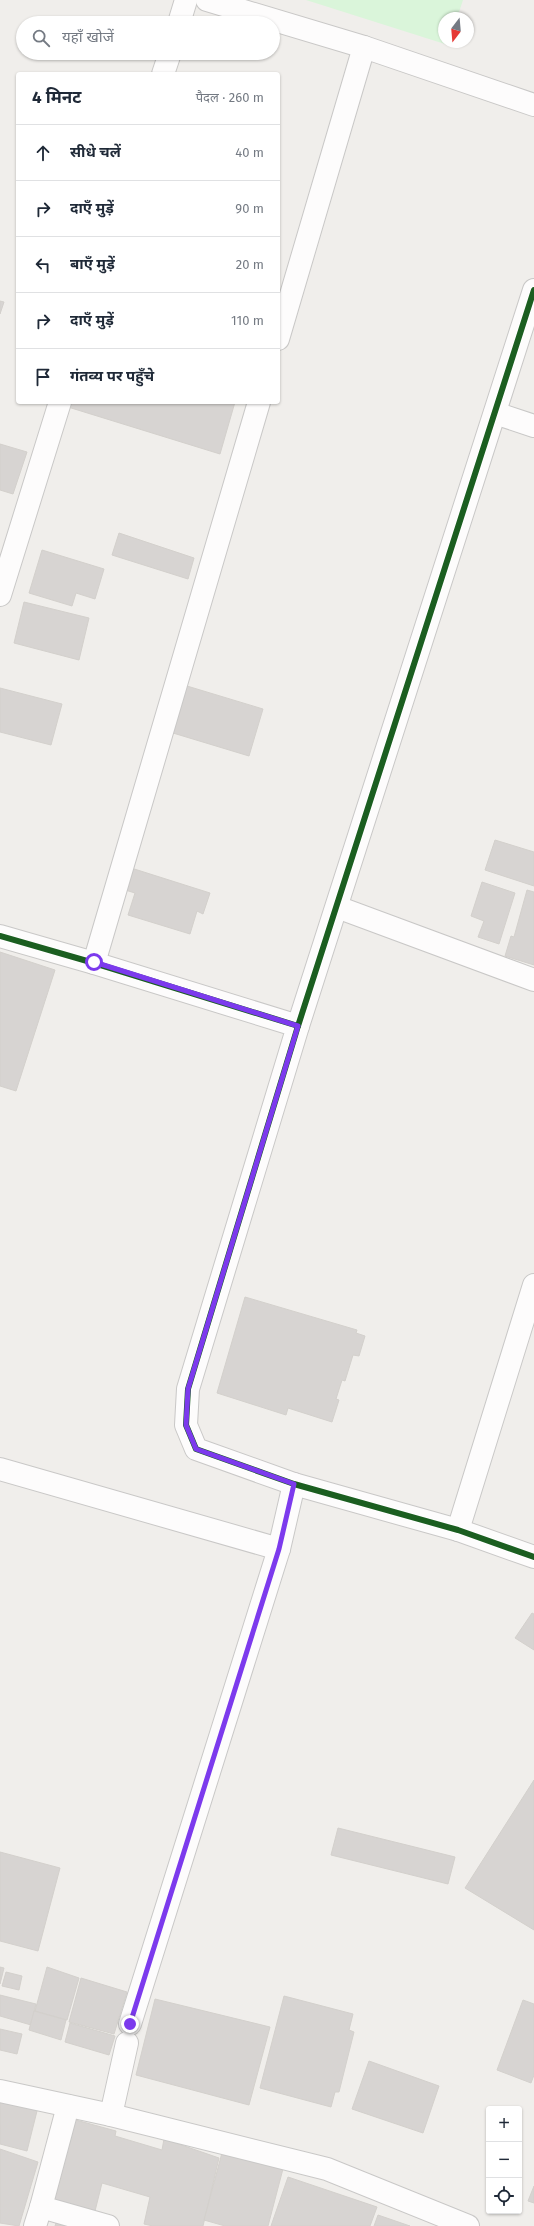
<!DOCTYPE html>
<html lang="hi">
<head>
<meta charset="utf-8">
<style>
	body { margin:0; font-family:"Fira Sans","Noto Sans Devanagari",sans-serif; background:#f2f2f3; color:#1f2937 }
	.controls { position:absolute; right:12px; bottom:12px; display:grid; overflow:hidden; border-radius:4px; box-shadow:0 1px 3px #0004 }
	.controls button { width:36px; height:36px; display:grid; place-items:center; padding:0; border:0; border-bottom:1px solid #e0e1e3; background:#fff; color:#1f2937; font:20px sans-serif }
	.compass { position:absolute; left:438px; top:12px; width:36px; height:36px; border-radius:50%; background:#fff; box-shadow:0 1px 3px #0004; rotate:196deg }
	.stop { position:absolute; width:12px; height:12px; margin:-9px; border:3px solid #7c3aed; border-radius:50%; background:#fff }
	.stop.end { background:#7c3aed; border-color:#fff; box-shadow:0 1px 4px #0008 }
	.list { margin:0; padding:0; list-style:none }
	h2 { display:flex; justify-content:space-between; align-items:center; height:52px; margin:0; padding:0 16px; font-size:17px }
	h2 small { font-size:13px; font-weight:400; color:#747a83 }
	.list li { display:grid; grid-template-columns:26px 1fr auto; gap:12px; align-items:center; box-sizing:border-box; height:56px; padding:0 16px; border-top:1px solid #e0e1e3 }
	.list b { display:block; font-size:15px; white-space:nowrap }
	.list em { font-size:13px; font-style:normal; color:#747a83 }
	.icon { flex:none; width:22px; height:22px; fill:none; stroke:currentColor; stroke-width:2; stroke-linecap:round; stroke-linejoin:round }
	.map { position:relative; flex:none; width:534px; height:2226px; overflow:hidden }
	.search { position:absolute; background:#fff; box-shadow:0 1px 3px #0004; left:16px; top:16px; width:264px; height:44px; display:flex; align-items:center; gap:10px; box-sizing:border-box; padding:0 14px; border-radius:22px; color:#747a83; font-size:15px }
	.panel { position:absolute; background:#fff; box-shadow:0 1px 3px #0004; left:16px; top:72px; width:264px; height:332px; border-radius:4px }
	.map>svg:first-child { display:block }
</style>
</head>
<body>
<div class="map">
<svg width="534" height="2226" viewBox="0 0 534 2226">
	<rect width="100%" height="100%" fill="#f0eeeb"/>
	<path fill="#daf5da" d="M306,0H463L457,18H444V42H449L448,45Z"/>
	<g fill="#d7d4d2" stroke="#d3d0cc">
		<path d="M0,301L4,302L0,314Z"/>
		<path d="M70,402H235L220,454L68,407Z"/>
		<path d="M0,444L27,452L13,494L0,490Z"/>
		<path d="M119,533L194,558L188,579L112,555Z"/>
		<path d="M42,550L104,569L95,599L76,593L72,606L29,593Z"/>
		<path d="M24,602L89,618L79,660L14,643Z"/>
		<path d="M187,686L263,709L249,756L173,733Z"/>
		<path d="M0,688L62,704L51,745L0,732Z"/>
		<path d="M495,840L534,852V886L485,870Z"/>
		<path d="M128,867L210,893L203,914L197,911L190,934L128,915L135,893L122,889Z"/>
		<path d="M482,882L515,893L499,944L478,937L484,921L471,916Z"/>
		<path d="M527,890L534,892V965L505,956L511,936L514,937Z"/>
		<path d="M0,952L55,970L16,1091L0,1086Z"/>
		<path d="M245,1297L357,1330L356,1333L365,1336L359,1356L353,1355L345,1381L342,1380L336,1399L339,1400L332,1422L288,1408L286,1415L217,1393Z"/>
		<path d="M532,1613L534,1614V1650L515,1638Z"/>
		<path d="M534,1780V1930L465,1888Z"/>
		<path d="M338,1828L455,1857L448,1884L331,1855Z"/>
		<path d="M0,1852L60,1868L38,1951L0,1941Z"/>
		<path d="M0,1967L4,1968L0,1984Z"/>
		<path d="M47,1967L79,1978L67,2020L35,2011Z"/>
		<path d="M6,1972L22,1976L19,1990L2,1986Z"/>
		<path d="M81,1978L127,1992L114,2034L69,2022Z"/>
		<path d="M0,1995L36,2004L31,2025L0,2016Z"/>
		<path d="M284,1996L353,2014L349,2030L354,2032L339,2092H335L331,2107L260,2088Z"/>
		<path d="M155,1999L270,2027L249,2105L136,2075Z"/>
		<path d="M523,2000L534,2004V2075L531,2083L497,2070Z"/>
		<path d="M34,2011L66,2020L61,2040L29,2030Z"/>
		<path d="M70,2023L115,2036L109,2055L65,2042Z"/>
		<path d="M0,2029L22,2034L17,2054L0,2050Z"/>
		<path d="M369,2061L439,2086L423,2133L352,2109Z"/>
		<path d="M0,2098L38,2107L27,2151L0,2144Z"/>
		<path d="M72,2119L116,2131L115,2136L162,2150L164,2139L219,2158L203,2226H153L144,2224L150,2197L102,2183L95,2211L51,2200Z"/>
		<path d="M0,2149L38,2162L19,2226L0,2223Z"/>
		<path d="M223,2149L284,2165L268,2226H225L204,2220Z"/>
		<path d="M288,2177L377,2207L370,2226H271Z"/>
		<path d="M534,2186V2203L528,2201Z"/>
		<path d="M378,2215L410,2226H374Z"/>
		<path d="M57,2220L78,2226H55Z"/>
	</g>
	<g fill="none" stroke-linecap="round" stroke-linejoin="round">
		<defs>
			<g id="minor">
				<path d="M207,0L364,47L534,105"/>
				<path d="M179,23L186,0"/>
				<path d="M163,74L170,53"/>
				<path d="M278,339L364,47"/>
				<path d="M495,413L534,426"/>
				<path d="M0,595L60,402"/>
				<path d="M337,907L534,980"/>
				<path d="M0,936L94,963L298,1026L188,1389L186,1425L196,1449L294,1484L458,1530L534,1557"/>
				<path d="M94,963L259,402"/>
				<path d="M298,1026L534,290"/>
				<path d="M0,1469L279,1549"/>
				<path d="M458,1530L534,1285"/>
				<path d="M130,2024L279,1549L294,1484"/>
				<path d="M0,2091L111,2115L327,2169L468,2226"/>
				<path d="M111,2115L127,2043"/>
				<path d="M41,2207L68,2106"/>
				<path d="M35,2226L41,2207L108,2226"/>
			</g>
		</defs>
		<use href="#minor" stroke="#c9c8c7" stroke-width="24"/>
		<use href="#minor" stroke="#fdfcfc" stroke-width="22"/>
		<defs>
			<g id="cycleway">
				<path d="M0,936L94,963L298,1026L188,1389L186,1425L196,1449L294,1484L458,1530L534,1557"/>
				<path d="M298,1026L534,290"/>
			</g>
		</defs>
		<use href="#cycleway" stroke="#fff" stroke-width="8"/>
		<use href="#cycleway" stroke="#1b5e20" stroke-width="6"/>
	</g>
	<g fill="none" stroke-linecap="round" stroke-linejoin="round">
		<path stroke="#7c3aed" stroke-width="5" d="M94,962L298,1026L188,1389L186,1425L196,1449L294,1484L279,1549L130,2024"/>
	</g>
</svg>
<div class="controls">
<button>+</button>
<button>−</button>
<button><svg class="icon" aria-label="locate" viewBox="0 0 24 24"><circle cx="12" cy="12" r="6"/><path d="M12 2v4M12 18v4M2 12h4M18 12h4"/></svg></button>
</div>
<svg class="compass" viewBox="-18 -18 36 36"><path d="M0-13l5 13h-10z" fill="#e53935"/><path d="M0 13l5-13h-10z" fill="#747a83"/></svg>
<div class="stop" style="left:94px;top:962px"></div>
<div class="stop end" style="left:130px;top:2024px"></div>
<div class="search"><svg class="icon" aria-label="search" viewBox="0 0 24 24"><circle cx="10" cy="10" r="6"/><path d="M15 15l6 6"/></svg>यहाँ खोजें</div>
<section class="panel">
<h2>4 मिनट<small>पैदल · 260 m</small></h2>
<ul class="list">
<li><svg class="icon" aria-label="ahead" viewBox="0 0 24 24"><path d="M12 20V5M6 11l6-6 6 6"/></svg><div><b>सीधे चलें</b></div><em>40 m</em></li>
<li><svg class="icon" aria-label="right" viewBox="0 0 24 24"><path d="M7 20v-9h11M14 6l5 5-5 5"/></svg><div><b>दाएँ मुड़ें</b></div><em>90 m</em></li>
<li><svg class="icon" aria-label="left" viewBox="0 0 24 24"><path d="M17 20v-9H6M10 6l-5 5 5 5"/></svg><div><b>बाएँ मुड़ें</b></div><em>20 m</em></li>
<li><svg class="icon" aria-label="right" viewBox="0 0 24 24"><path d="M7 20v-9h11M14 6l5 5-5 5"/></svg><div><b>दाएँ मुड़ें</b></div><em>110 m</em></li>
<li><svg class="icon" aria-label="arrive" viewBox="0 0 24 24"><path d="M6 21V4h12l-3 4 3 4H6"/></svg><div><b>गंतव्य पर पहुँचे</b></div></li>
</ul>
</section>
</div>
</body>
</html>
